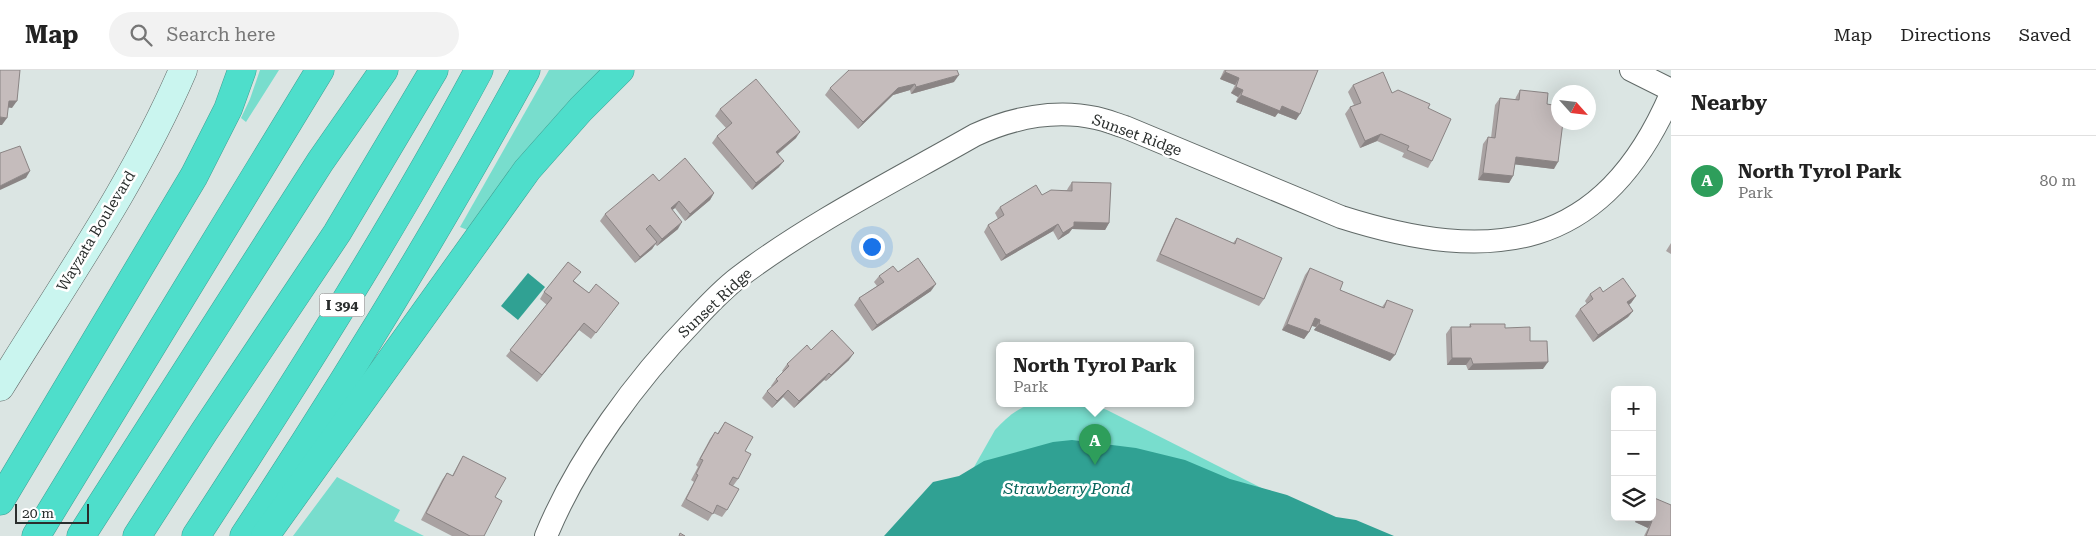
<!DOCTYPE html>
<html lang="en">
<head>
<meta charset="utf-8">
<style>
	body { margin:0; font-family:"Roboto Serif",serif; background:#f2f2f2; color:#222 }
	.controls { position:absolute; right:15px; bottom:15px; display:grid; overflow:hidden; border-radius:8px; box-shadow:0 5px 20px #0002 }
	.controls button { width:45px; height:45px; display:grid; place-items:center; padding:0; border:0; border-bottom:1px solid #e0e0e0; background:#fff; color:#222; font:25px sans-serif }
	.compass { position:absolute; left:1551px; top:15px; width:45px; height:45px; border-radius:50%; background:#fff; box-shadow:0 5px 20px #0002; rotate:117deg }
	.scale { position:absolute; left:15px; bottom:12px; width:74px; box-sizing:border-box; padding-left:5px; border:2px solid #2a2e2d; border-top:0; font-size:14px; line-height:18px; white-space:nowrap; color:#2a2e2d; -webkit-text-stroke:4px #fff; paint-order:stroke }
	.you { position:absolute; left:871px; top:176px; width:18px; height:18px; margin:-12px; border:4px solid #fff; border-radius:50%; background:#1a73e8; box-shadow:0 0 0 8px #1a73e833 }
	.badge { display:grid; place-items:center; width:32px; height:32px; border-radius:50%; background:#ab153d; color:#fff; font-size:16px; font-weight:700 }
	.pin { position:absolute; translate:-50% -41px; filter:drop-shadow(0 1px 2px #0008) }
	.pin::after { content:''; position:absolute; top:26px; width:18px; height:15px; background:inherit; clip-path:polygon(0 0,100% 0,50% 100%) }
	.popup { position:absolute; left:996px; top:272px; width:198px; height:65px; box-sizing:border-box; display:grid; place-content:center; border-radius:8px; background:#fff; filter:drop-shadow(0 1px 4px #0005); font-size:16px; white-space:nowrap; color:#767676 }
	.popup b { font-size:19px; color:#222 }
	.popup::after { content:''; position:absolute; left:50%; top:100%; margin-left:-10px; border:10px solid transparent; border-top-color:#fff }
	.list { margin:0; padding:0; list-style:none }
	h2 { display:flex; justify-content:space-between; align-items:center; height:65px; margin:0; padding:0 20px; font-size:21px }
	h2 small { font-size:16px; font-weight:400; color:#767676 }
	.list li { display:grid; grid-template-columns:32px 1fr auto; gap:15px; align-items:center; box-sizing:border-box; height:90px; padding:0 20px; border-top:1px solid #e0e0e0 }
	.list b { display:block; font-size:19px; white-space:nowrap }
	.list p { margin:0; font-size:16px; white-space:nowrap; color:#767676 }
	.list em { font-size:16px; font-style:normal; color:#767676 }
	.icon { flex:none; width:28px; height:28px; fill:none; stroke:currentColor; stroke-width:2; stroke-linecap:round; stroke-linejoin:round }
	.map { position:relative; flex:none; width:1671px; height:466px; overflow:hidden }
	header { display:flex; align-items:center; gap:30px; box-sizing:border-box; height:70px; padding:0 25px; background:#fff; border-bottom:1px solid #e0e0e0 }
	header strong { font-size:24px }
	nav { display:flex; gap:28px; margin-inline-start:auto; font-size:18px }
	.search { width:350px; height:45px; background:#f2f2f2; display:flex; align-items:center; gap:12px; box-sizing:border-box; padding:0 18px; border-radius:28px; color:#767676; font-size:19px }
	main { display:flex }
	aside { flex:1; background:#fff }
	.map>svg:first-child { display:block }
</style>
</head>
<body>
<header>
<strong>Map</strong>
<div class="search"><svg class="icon" aria-label="search" viewBox="0 0 24 24"><circle cx="10" cy="10" r="6"/><path d="M15 15l6 6"/></svg>Search here</div>
<nav><a>Map</a><a>Directions</a><a>Saved</a></nav>
</header>
<main>
<div class="map">
<svg width="1671" height="466" viewBox="0 0 1671 466">
	<rect width="100%" height="100%" fill="#dbe5e3"/>
	<g fill="#78ddcd">
		<path d="M260,0H279L246,52L241,48L250,29Z"/>
		<path d="M549,0H605L470,161L460,157Z"/>
		<path d="M1031,334H1090L1107,340L1357,466H935L995,360C1005,349 1016,339 1031,334Z"/>
		<path d="M337,407L400,440L394,451L424,466H293Z"/>
	</g>
	<g fill="#30a193">
		<path d="M528,203L545,217L518,250L501,236Z"/>
		<path d="M1072,370L1136,378L1185,390L1230,409L1287,425L1336,447L1356,450L1394,466H884L933,412L959,406L984,391L1053,372Z"/>
	</g>
	<g fill="none" stroke-linecap="round" stroke-linejoin="round">
		<defs>
			<g id="street">
				<path d="M1631,0L1671,20"/>
				<path d="M546,466C578,388 637,309 695,249C709,234 723,219 739,207C812,152 896,110 975,65C1012,48 1055,39 1096,48C1106,50 1115,54 1125,57L1341,147C1492,195 1603,182 1671,24"/>
			</g>
			<path id="secondary" d="M0,317C64,213 135,112 183,0"/>
			<g id="highway">
				<path d="M0,431L194,106L228,39L242,0"/>
				<path d="M36,466L320,0"/>
				<path d="M81,466L320,92L384,0"/>
				<path d="M137,466L204,362L337,163L434,0"/>
				<path d="M196,466C295,314 393,160 479,0"/>
				<path d="M244,466C344,314 439,159 526,0"/>
				<path d="M265,466L527,100L581,39L620,0"/>
			</g>
		</defs>
		<use href="#street" stroke="#616a68" stroke-width="24"/>
		<use href="#secondary" stroke="#616a68" stroke-width="29"/>
		<use href="#highway" stroke="#41a094" stroke-width="29"/>
		<use href="#street" stroke="#fff" stroke-width="22"/>
		<use href="#secondary" stroke="#caf5ef" stroke-width="28"/>
		<use href="#highway" stroke="#4edecb" stroke-width="28"/>
	</g>
	<g fill="#a9a2a2">
		<path d="M1224,0H1318L1296,50L1278,43L1275,47L1236,32L1238,27L1231,23L1235,15L1220,9Z"/>
		<path d="M954,12L911,24L910,20L893,25L858,59L825,25L830,18Z"/>
		<path d="M1353,15L1392,23L1428,38L1432,91L1428,98L1402,87L1404,83L1377,71L1360,78L1345,44L1350,37L1354,35L1348,22Z"/>
		<path d="M1520,20L1547,34L1554,99L1515,94L1513,106L1509,113L1478,110L1483,74L1488,67L1491,68L1495,35L1500,28L1515,30L1516,27Z"/>
		<path d="M720,39L796,68L778,84L779,97L752,120L712,73L717,66L726,58L715,46Z"/>
		<path d="M659,111L714,123L710,130L685,151L675,138L672,140L678,159L657,176L655,174L652,179L635,193L600,151L605,144Z"/>
		<path d="M1072,112L1109,153L1105,160L1072,159L1069,163L1058,170L1053,161L1001,191L984,162L988,155L998,149L995,143L1000,137L1042,125L1067,120L1068,118Z"/>
		<path d="M1176,148L1233,173L1237,168L1264,229L1259,236L1156,191L1172,155Z"/>
		<path d="M1671,173V184L1666,181Z"/>
		<path d="M1310,198L1340,220L1382,237L1387,230L1390,291L1314,260L1316,257L1312,256L1309,262L1304,269L1282,260L1305,205Z"/>
		<path d="M898,202L931,221L872,261L854,235L859,228L877,216L874,212L879,206Z"/>
		<path d="M574,211L589,223L619,233L591,269L579,260L537,312L506,286L547,235L540,229L544,222Z"/>
		<path d="M1603,222L1636,226L1631,233L1629,235L1633,241L1628,247L1593,272L1575,246L1580,239L1587,234L1585,231L1590,224Z"/>
		<path d="M1470,254L1505,258L1530,271L1543,299L1468,300L1466,295H1447L1446,264L1451,257H1469Z"/>
		<path d="M811,280L849,290L826,311L824,310L794,338L783,327L772,338L762,328L767,321L772,317L771,316L776,309L783,302L782,301L787,294Z"/>
		<path d="M725,352L745,381L738,409L733,416L727,440L722,447L713,443L708,451L681,436L694,412L691,410L698,397L696,395L710,369L715,362L717,364Z"/>
		<path d="M463,386L495,427L484,466H452L421,450L442,410L447,403L452,406L459,393Z"/>
		<path d="M1637,447H1652L1671,466H1644L1648,458L1635,452Z"/>
	</g>
	<g fill="#8a8484">
		<path d="M1225,2L1239,8L1235,15L1220,9Z"/>
		<path d="M959,5L954,12L911,24L916,17Z"/>
		<path d="M915,14L910,20L893,25L858,59L863,52L898,18Z"/>
		<path d="M1236,17L1243,20L1238,27L1231,23Z"/>
		<path d="M1241,25L1282,36L1300,44L1296,50L1278,43L1275,47L1236,32Z"/>
		<path d="M9,31H17L12,38L4,37Z"/>
		<path d="M0,47L7,48L2,55H0Z"/>
		<path d="M800,62L796,68L771,89L776,82Z"/>
		<path d="M1381,64L1377,71L1360,78L1365,71Z"/>
		<path d="M1516,87L1558,92L1554,99L1511,94Z"/>
		<path d="M784,91L779,97L752,120L756,113Z"/>
		<path d="M30,101L26,108L0,120V116Z"/>
		<path d="M1483,103L1513,106L1509,113L1478,110Z"/>
		<path d="M714,123L710,130L685,151L690,144Z"/>
		<path d="M679,131L675,138L666,145L671,138Z"/>
		<path d="M682,152L678,159L657,176L662,169Z"/>
		<path d="M1074,152L1109,153L1105,160L1072,159L1069,163L1058,170L1063,163Z"/>
		<path d="M1058,154L1053,161L1001,191L1006,185Z"/>
		<path d="M657,172L652,179L635,193L640,187Z"/>
		<path d="M936,214L931,221L872,261L877,255Z"/>
		<path d="M1636,226L1631,233L1622,239L1627,232Z"/>
		<path d="M1633,241L1628,247L1593,272L1598,265Z"/>
		<path d="M1315,248L1320,250L1316,257L1310,255Z"/>
		<path d="M584,253L579,260L537,312L542,305Z"/>
		<path d="M1287,254L1309,262L1304,269L1282,260Z"/>
		<path d="M1319,254L1395,285L1390,291L1314,260Z"/>
		<path d="M854,283L849,290L826,311L831,305Z"/>
		<path d="M1452,288H1471L1466,295H1447Z"/>
		<path d="M1548,292L1543,299L1468,300L1473,294Z"/>
		<path d="M829,303L824,310L794,338L799,331Z"/>
		<path d="M788,320L783,327L772,338L777,331Z"/>
		<path d="M1639,447H1644L1652,451L1648,458L1635,452Z"/>
	</g>
	<g fill="#c5bcbc" stroke="#8a8484">
		<path d="M0,0H20L17,31H9L7,48L0,47Z"/>
		<path d="M849,0H957L959,5L916,17L915,14L898,18L863,52L830,18Z"/>
		<path d="M1226,0H1318L1300,44L1282,36L1280,41L1241,25L1243,20L1236,17L1239,8L1225,2Z"/>
		<path d="M1383,2L1392,23L1398,20L1430,34L1428,38L1451,49L1432,91L1407,80L1409,76L1381,64L1365,71L1350,37L1361,33L1353,15Z"/>
		<path d="M756,9L800,62L776,82L784,91L756,113L717,66L732,53L720,39Z"/>
		<path d="M1520,20L1548,23L1547,34L1558,36V52H1563L1558,92L1516,87L1513,106L1483,103L1488,67L1495,68L1500,28L1519,30Z"/>
		<path d="M20,76L30,101L0,116V83Z"/>
		<path d="M685,88L714,123L690,144L679,131L671,138L682,152L662,169L650,155L646,159L657,172L640,187L605,144L653,104L659,111Z"/>
		<path d="M1072,112L1111,113L1109,153L1074,152V156L1063,163L1058,154L1006,185L988,155L1004,145L1000,137L1036,115L1042,125L1051,120L1072,121Z"/>
		<path d="M1176,148L1235,174L1237,168L1282,188L1264,229L1160,184Z"/>
		<path d="M918,188L936,214L877,255L859,228L884,212L879,206L893,196L898,202Z"/>
		<path d="M568,192L581,202L573,211L589,223L596,214L619,233L596,263L584,253L542,305L510,280L552,228L544,222Z"/>
		<path d="M1310,198L1343,212L1340,220L1384,238L1387,230L1413,240L1395,285L1319,254L1320,250L1315,248L1309,262L1287,254Z"/>
		<path d="M1623,208L1636,226L1627,232L1633,241L1598,265L1580,239L1593,229L1590,224L1600,217L1603,222Z"/>
		<path d="M1470,254H1505V258L1530,257V271H1547L1548,292L1473,294L1471,288H1452L1451,257H1471Z"/>
		<path d="M832,260L854,283L831,305L829,303L799,331L788,320L777,331L767,321L778,311L776,309L789,296L787,294L807,275L811,280Z"/>
		<path d="M725,352L753,367L745,381L751,384L738,409L733,407L729,414L739,419L727,440L717,435L713,444L686,429L698,405L696,404L703,390L700,389L715,362L718,364Z"/>
		<path d="M463,386L506,408L495,427L502,431L484,466H470L426,443L447,403L453,406Z"/>
		<path d="M1652,427L1671,435V466H1646L1652,451L1644,447H1652Z"/>
		<path d="M680,463L685,466H679Z"/>
	</g>
	<g text-anchor="middle" stroke-width="5" stroke-linejoin="round" paint-order="stroke">
		<rect fill="#fff" stroke="#6a6d6c" stroke-width="1" x="319.5" y="223.5" width="45" height="23" rx="4"/>
		<g font-size="14" font-weight="bold" fill="#2a2e2d">
			<text x="342" y="240">I 394</text>
		</g>
		<g font-size="15" fill="#2a2e2d" stroke="#fff">
			<text transform="translate(1137 65) rotate(20)" y="5">Sunset Ridge</text>
			<text transform="translate(96 161) rotate(-59)" y="5">Wayzata Boulevard</text>
			<text transform="translate(715 233) rotate(-43)" y="5">Sunset Ridge</text>
		</g>
		<g font-size="16" font-style="italic" fill="#056359" stroke="#fff">
			<text x="1067" y="424">Strawberry Pond</text>
		</g>
	</g>
</svg>
<div class="controls">
<button>+</button>
<button>−</button>
<button><svg class="icon" aria-label="layers" viewBox="0 0 24 24"><path d="M12 4l9 5-9 5-9-5zM3 14l9 5 9-5"/></svg></button>
</div>
<svg class="compass" viewBox="-18 -18 36 36"><path d="M0-13l5 13h-10z" fill="#e53935"/><path d="M0 13l5-13h-10z" fill="#767676"/></svg>
<div class="scale">20 m</div>
<div class="you"></div>
<div class="pin badge" style="left:1095px;top:395px;background:#2e9e5b">A</div>
<div class="popup"><b>North Tyrol Park</b>Park</div>
</div>
<aside>
<h2>Nearby<small></small></h2>
<ul class="list">
<li><span class="badge" style="background:#2e9e5b">A</span><div><b>North Tyrol Park</b><p>Park</p></div><em>80 m</em></li>
</ul>
</aside>
</main>
</body>
</html>
